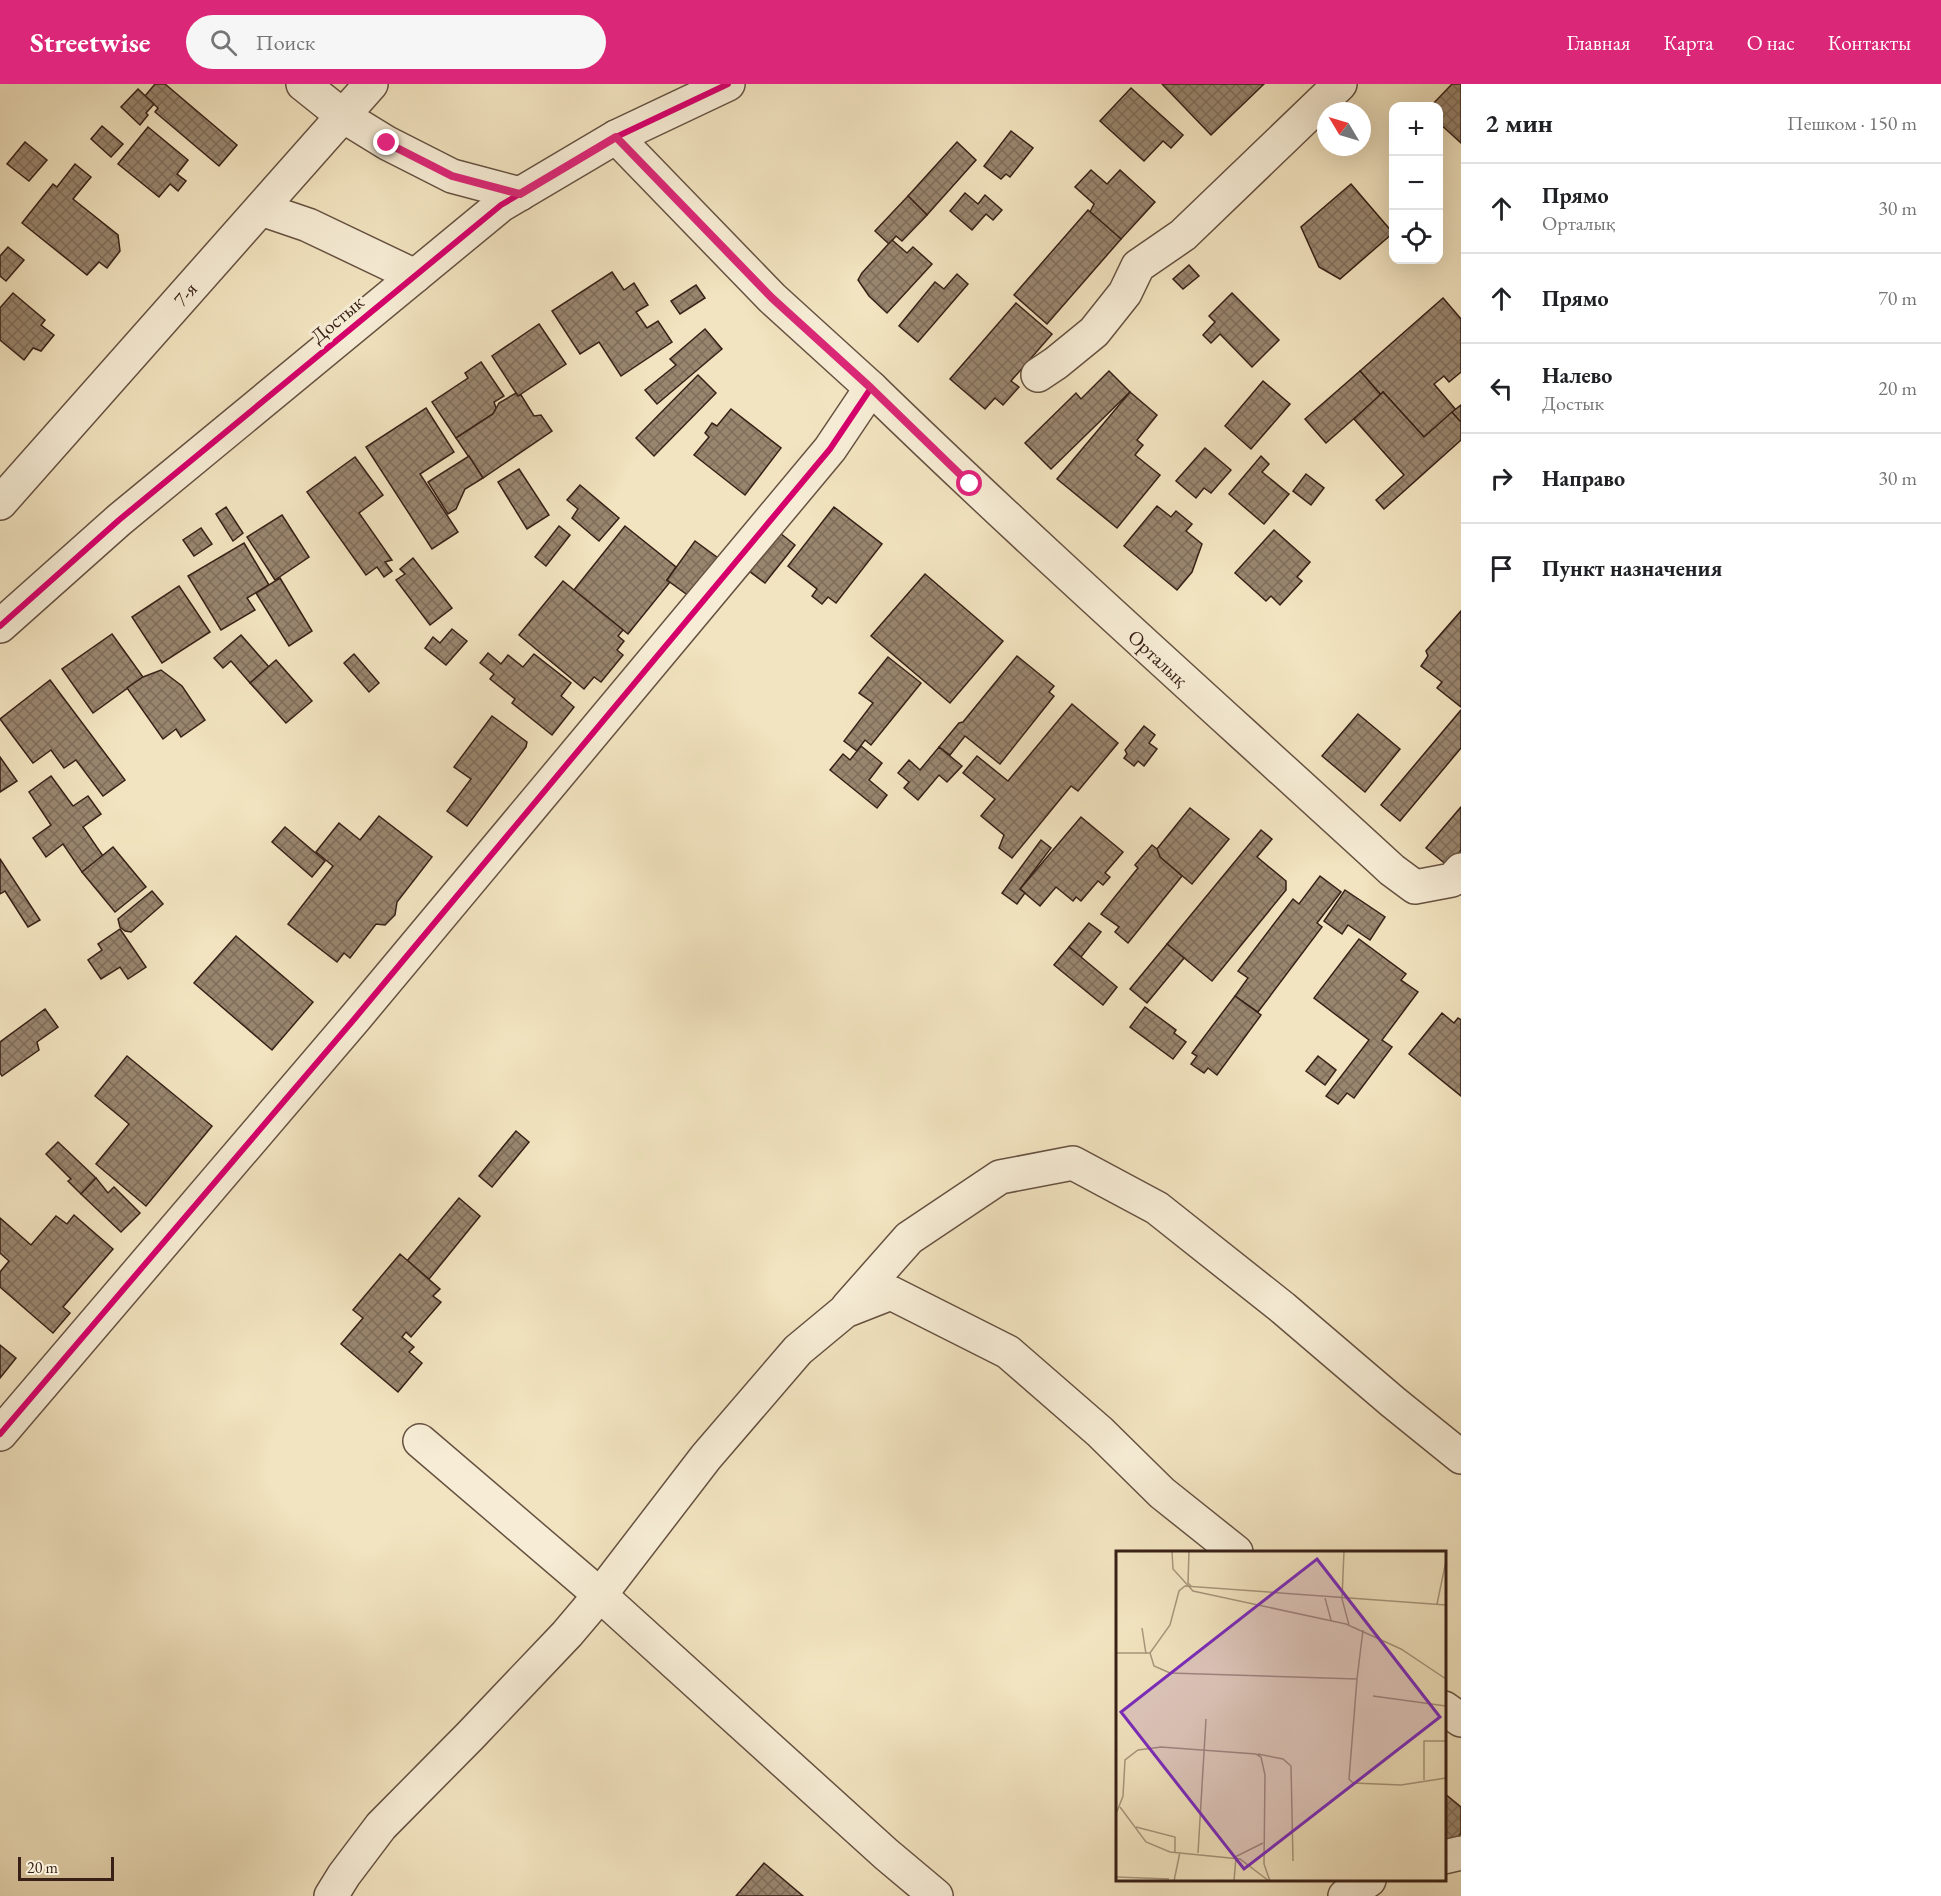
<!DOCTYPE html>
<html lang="ru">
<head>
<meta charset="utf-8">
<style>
	body { margin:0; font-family:"EB Garamond",serif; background:#f6f6f6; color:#202124 }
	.controls { position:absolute; right:18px; top:18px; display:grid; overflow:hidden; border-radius:12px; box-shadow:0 6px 24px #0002 }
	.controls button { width:54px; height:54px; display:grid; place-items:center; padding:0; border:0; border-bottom:2px solid #e0e0e0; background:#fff; color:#202124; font:30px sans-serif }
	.compass { position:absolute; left:1317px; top:18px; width:54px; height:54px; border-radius:50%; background:#fff; box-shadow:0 6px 24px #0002; rotate:308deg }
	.scale { position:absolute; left:18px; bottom:15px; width:96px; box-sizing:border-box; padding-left:6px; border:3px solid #382017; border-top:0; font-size:16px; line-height:21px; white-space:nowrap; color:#382017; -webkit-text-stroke:4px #f7edd6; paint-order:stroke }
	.stop { position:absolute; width:18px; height:18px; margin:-14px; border:4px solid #db2777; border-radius:50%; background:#fff }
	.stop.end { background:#db2777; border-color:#fff; box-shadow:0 2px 6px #0008 }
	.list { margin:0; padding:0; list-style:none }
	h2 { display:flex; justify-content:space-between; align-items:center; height:78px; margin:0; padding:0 24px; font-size:26px }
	h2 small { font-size:20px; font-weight:400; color:#757577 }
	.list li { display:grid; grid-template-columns:39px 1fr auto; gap:18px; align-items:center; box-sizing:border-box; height:90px; padding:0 24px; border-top:2px solid #e0e0e0 }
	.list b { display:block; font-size:22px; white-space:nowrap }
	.list p { margin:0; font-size:20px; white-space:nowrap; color:#757577 }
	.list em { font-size:20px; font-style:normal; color:#757577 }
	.icon { flex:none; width:33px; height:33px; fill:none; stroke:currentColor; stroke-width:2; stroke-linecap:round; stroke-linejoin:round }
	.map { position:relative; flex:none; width:1461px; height:1812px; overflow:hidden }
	header { display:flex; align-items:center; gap:36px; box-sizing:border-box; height:84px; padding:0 30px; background:#db2777; color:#fff }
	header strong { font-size:28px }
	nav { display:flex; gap:33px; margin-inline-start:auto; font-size:21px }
	.search { width:420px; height:54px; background:#f6f6f6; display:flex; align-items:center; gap:15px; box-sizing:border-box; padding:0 21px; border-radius:33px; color:#757577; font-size:22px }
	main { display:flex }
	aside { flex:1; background:#fff }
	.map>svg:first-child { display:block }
</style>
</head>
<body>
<header>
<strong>Streetwise</strong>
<div class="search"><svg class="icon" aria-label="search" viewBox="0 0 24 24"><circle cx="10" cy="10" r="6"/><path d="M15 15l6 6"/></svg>Поиск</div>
<nav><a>Главная</a><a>Карта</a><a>О нас</a><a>Контакты</a></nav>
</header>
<main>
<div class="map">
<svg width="1461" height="1812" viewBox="0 0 1461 1812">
	<defs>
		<pattern id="building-cross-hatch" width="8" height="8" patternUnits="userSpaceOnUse" patternTransform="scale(1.5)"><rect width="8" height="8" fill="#99866f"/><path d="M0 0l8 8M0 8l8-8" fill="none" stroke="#7e6d5a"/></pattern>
	</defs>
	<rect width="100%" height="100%" fill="#f2e4c0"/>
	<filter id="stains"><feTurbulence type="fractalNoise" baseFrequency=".00333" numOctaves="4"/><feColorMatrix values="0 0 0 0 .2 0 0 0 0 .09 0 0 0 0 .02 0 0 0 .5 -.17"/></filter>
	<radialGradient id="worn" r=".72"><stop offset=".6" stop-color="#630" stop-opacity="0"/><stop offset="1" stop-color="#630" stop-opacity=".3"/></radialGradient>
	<g fill="url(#building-cross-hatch)" stroke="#382017" stroke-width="1.5">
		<path d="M155,0H165L237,61L219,82L155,28L158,24L145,12Z"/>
		<path d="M1162,0H1264L1211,51Z"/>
		<path d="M1452,0H1461V59L1438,38V22H1431Z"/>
		<path d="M1131,4L1183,51L1171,64L1163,57L1144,77L1100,37Z"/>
		<path d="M138,5L154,20L146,29L148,31L140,41L121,23Z"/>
		<path d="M102,42L123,60L111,73L91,55Z"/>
		<path d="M148,43L188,76L177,90L186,97L178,107L170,100L159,113L118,80Z"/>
		<path d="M1011,47L1033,64L1010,93L1006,90L1001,95L984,82Z"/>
		<path d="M25,58L47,76L29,97L7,80Z"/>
		<path d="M957,58L976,76L927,131L908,112Z"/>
		<path d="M75,80L91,93L73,115L118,151L120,167L107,184L99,178L87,191L22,139L53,100L57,103Z"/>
		<path d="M1091,86L1107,100L1120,86L1155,118L1121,155L1090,128L1094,120L1075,103Z"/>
		<path d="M1351,100L1393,149L1340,195L1319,183L1301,143Z"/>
		<path d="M965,109L978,120L985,111L1002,126L993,136L986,130L972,146L950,127Z"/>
		<path d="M908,112L927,131L902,157L896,152L889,160L875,147Z"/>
		<path d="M1088,126L1121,155L1047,240L1014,211Z"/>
		<path d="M892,156L907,169L913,163L932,180L887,229L869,212L858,196L862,189Z"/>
		<path d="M8,163L24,176L6,197L0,192V172Z"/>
		<path d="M1189,181L1199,192L1183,205L1173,195Z"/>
		<path d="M612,188L624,206L634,199L648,221L636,228L647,244L658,237L672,258L621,292L599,258L580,270L552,227Z"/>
		<path d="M957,190L968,200L918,258L899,242L935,198L944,205Z"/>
		<path d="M696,201L705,214L680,230L671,217Z"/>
		<path d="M13,209L45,236L41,241L54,251L41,267L33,264L24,276L0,256V224Z"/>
		<path d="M1232,209L1279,256L1252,283L1220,250L1211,259L1203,251L1215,238L1209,232Z"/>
		<path d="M1443,214L1461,235V288L1449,298L1444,292L1434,300L1456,326L1424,353L1383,308L1381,311L1360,287Z"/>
		<path d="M1016,219L1052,250L1011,297L1019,303L1003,321L995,314L985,325L950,295Z"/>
		<path d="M539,240L566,280L518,312L492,272Z"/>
		<path d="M705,245L722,265L657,320L645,306L676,281L670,275Z"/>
		<path d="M481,278L504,312L494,318L496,324L493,330L456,354L432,318L468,294L465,289Z"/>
		<path d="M1109,287L1130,308L1051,385L1025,359L1076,309L1081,315Z"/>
		<path d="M1360,287L1381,311L1326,359L1305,335Z"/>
		<path d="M698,291L716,309L654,372L636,354Z"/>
		<path d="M1263,297L1290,320L1251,365L1225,342Z"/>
		<path d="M1130,308L1157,331L1137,356L1143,361L1135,371L1160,391L1117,444L1057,395Z"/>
		<path d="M1383,308L1424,353L1452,328L1461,338V356L1384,425L1376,416L1404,391L1354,335Z"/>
		<path d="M516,309L518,312L521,311L534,332L541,331L552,347L483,394L456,354L493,330L499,319Z"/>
		<path d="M1461,321V338L1452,328Z"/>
		<path d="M426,324L454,368L420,390L458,448L432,465L366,363Z"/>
		<path d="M731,325L781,364L745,411L694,371L709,353L705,349L712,339L717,342Z"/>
		<path d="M1205,364L1231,386L1211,409L1204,404L1196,414L1176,397Z"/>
		<path d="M469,372L483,394L465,405L456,425L448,430L428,398Z"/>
		<path d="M1261,372L1269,380L1262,388L1289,410L1264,440L1229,410Z"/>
		<path d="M355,373L383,411L359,429L392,476L385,478L392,487L384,493L377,483L366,491L307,408Z"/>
		<path d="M519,385L549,431L527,445L498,398Z"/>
		<path d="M1306,390L1324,404L1311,421L1293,407Z"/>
		<path d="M580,401L619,434L599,457L572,434L578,425L567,416Z"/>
		<path d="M1157,422L1171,433L1176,427L1192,440L1186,447L1202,460L1192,488L1177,506L1124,462Z"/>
		<path d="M226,423L243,449L233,457L216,430Z"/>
		<path d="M834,423L882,460L836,519L828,513L822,520L812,512L817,505L788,482Z"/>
		<path d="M282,431L309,473L275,496L247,453Z"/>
		<path d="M559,442L570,451L546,482L535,473Z"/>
		<path d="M625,442L676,483L667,496L670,498L628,550L574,506Z"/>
		<path d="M201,444L212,460L194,472L183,456Z"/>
		<path d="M1274,446L1310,478L1297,493L1302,497L1280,521L1271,512L1266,517L1235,489Z"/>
		<path d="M780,449L795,461L765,499L749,487Z"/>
		<path d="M695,457L718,474L689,512L667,496Z"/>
		<path d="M244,459L269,501L247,514L255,526L221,546L188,492Z"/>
		<path d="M413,474L452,524L430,541L396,496L405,490L400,485Z"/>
		<path d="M925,490L1003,557L950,619L871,552Z"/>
		<path d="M280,494L312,547L289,562L256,509Z"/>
		<path d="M563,497L623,546L618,552L624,557L617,566L623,571L601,598L594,593L584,605L519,551Z"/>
		<path d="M179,502L210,548L162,579L132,533Z"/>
		<path d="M1461,527V623L1437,604L1442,598L1421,582L1428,572L1426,567Z"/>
		<path d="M452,545L467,557L446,581L425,564L433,553L440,559Z"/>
		<path d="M112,550L143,593L93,629L62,585Z"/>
		<path d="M241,551L269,583L250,599L231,577L223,584L214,574Z"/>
		<path d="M488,569L501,580L508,571L523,583L534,570L571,599L561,612L574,623L552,651L512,619L515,615L490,595L494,590L480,579Z"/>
		<path d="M354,570L379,599L369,608L344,579Z"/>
		<path d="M1017,572L1054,602L1049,608L1054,612L1000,680L965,652L950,671L939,663L959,639L963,638Z"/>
		<path d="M888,573L921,599L871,661L865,656L857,667L844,657L873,619L859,609Z"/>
		<path d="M276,576L312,617L286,639L250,599Z"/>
		<path d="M161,586L182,602L205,636L181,653L176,645L163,655L127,604L143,593Z"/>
		<path d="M50,596L125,696L103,712L76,676L64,684L51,666L33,679L0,635Z"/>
		<path d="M1072,620L1118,659L1078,707L1071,702L1012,774L999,764L1004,751L981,732L995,715L963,689L977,672L1008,697Z"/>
		<path d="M1461,626V664L1400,737L1381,721Z"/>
		<path d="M1358,630L1400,665L1365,708L1322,672Z"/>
		<path d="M492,632L527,658L526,663L467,742L447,727L471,695L454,683Z"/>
		<path d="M1144,642L1155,651L1149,659L1157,665L1144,682L1138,677L1134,682L1124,674L1127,670L1125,666Z"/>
		<path d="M861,662L882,679L869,696L887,711L877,724L830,686L843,670L850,676Z"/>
		<path d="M939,663L962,682L947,698L939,691L918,716L904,704L909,698L898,689L909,676L920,686Z"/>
		<path d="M0,673L17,697L0,708Z"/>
		<path d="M51,692L73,722L88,712L101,730L83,743L103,772L82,788L63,760L46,773L33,754L51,741L29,708Z"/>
		<path d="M1461,723V766L1448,782L1426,764Z"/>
		<path d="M1190,724L1229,755L1192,800L1160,773L1157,765Z"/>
		<path d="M379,732L432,773L397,818L395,831L385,841L376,840L350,874L344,869L337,878L288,840L333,782L316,768L339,739L360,756Z"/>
		<path d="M1081,733L1123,768L1105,789L1110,793L1103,801L1098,797L1081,817L1076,813L1073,817L1056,803L1040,822L1020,805Z"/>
		<path d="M285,743L325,777L312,793L272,758Z"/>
		<path d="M1261,746L1272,755L1257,773L1286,797V806L1212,897L1167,860Z"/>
		<path d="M1041,756L1051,764L1020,805L1025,809L1017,820L1002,809Z"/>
		<path d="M1152,761L1157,765L1160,773L1182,792L1128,859L1115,848L1119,843L1101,830L1138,784L1135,781Z"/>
		<path d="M113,763L146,803L115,828L82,788Z"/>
		<path d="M0,775L40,836L28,843L5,807L0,810Z"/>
		<path d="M1320,792L1341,808L1317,839L1322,843L1258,928L1235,912L1248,894L1238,887L1293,815L1299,820Z"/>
		<path d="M1345,806L1385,833L1370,856L1348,841L1342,850L1324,837Z"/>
		<path d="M152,807L163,820L131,848L125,847L120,843L118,835Z"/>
		<path d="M1089,839L1101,848L1081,873L1069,863Z"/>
		<path d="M120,845L146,883L128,895L120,883L101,895L88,876L102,866L98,860Z"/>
		<path d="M236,852L313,918L272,966L194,899Z"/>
		<path d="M1359,855L1406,890L1401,896L1418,908L1382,956L1392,963L1354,1014L1347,1009L1338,1020L1326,1012L1369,956L1314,914Z"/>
		<path d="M1167,860L1184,874L1147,919L1130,905Z"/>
		<path d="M1069,863L1117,903L1103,921L1054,881Z"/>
		<path d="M1235,912L1261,931L1217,991L1208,984L1204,989L1191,980L1197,972L1192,969Z"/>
		<path d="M1145,923L1176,946L1174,949L1186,958L1173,975L1130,943Z"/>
		<path d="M45,925L58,943L37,958L39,966L2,992L0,989V958Z"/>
		<path d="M1442,929L1454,939L1458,934L1461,936V1012L1409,970Z"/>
		<path d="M127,972L212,1042L146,1122L96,1080L129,1040L95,1012Z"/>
		<path d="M1318,972L1336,986L1325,1001L1306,987Z"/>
		<path d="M516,1047L529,1058L492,1103L479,1092Z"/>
		<path d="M58,1058L96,1094L81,1110L68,1097L71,1095L46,1070Z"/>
		<path d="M96,1094L108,1109L114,1103L140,1129L121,1148L81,1110Z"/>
		<path d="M459,1114L480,1132L429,1195L407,1177Z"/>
		<path d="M74,1131L113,1165L63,1223L70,1229L53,1249L0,1203V1188L9,1177L0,1169V1134L31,1161L56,1132L67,1140Z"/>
		<path d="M400,1170L440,1205L433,1212L441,1218L411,1253L406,1248L402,1253L414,1263L409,1268L422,1279L398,1308L341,1260L363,1234L353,1226Z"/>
		<path d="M0,1261L16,1274L0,1294Z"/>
		<path d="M1444,1709L1461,1723V1749L1451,1761L1444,1756Z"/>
		<path d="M764,1779L803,1812H736Z"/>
	</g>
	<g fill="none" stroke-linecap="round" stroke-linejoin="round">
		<defs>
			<g id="minor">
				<path d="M303,0L343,32L387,59L452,92L520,110"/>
				<path d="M261,125L308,141L415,192"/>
				<path d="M1038,291L1056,279L1094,248L1125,209L1138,182L1183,151L1340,0"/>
				<path d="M871,304C1041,469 1218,626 1392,786L1415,803L1452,796L1461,786"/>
				<path d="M0,419L371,0"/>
				<path d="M0,542L119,436L501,121L616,53L728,0"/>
				<path d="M848,1223L909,1154L1000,1093L1073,1079L1157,1124L1283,1224L1393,1318L1461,1373"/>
				<path d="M0,1350L356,933L830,365L871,304L772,214L616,53"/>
				<path d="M420,1357L600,1511L886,1770L936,1812"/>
				<path d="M1444,1624L1461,1636"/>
				<path d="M1444,1773L1461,1769"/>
				<path d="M331,1812L344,1791L381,1742L470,1652L567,1550L600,1511L706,1373L798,1266L845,1227L891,1209L1008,1268L1100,1348L1162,1409L1236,1468"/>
				<path d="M1345,1812L1369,1796"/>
			</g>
		</defs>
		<use href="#minor" stroke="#665141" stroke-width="36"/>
		<use href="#minor" stroke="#f7edd6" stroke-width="33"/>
		<defs>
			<g id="cycleway">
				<path d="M0,542L119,436L501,121L616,53L728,0"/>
				<path d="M0,1350L356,933L830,365L871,304L772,214L616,53"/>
			</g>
		</defs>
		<use href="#cycleway" stroke="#f7edd6" stroke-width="10"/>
		<use href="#cycleway" stroke="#d6006c" stroke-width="6"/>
	</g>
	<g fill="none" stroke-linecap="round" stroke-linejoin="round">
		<path stroke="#db2777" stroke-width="8" d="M387,59L452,92L520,110L616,53L772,214L871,304L970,400"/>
	</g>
	<g text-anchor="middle" stroke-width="6" stroke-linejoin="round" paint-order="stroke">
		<g font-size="20" fill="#382017" stroke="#f7edd6">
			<text transform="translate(185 210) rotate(-49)" y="7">7-я</text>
			<text transform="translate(337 235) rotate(-40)" y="7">Достык</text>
			<text transform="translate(1158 574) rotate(43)" y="7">Орталық</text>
		</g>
	</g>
	<g transform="translate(1116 1467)">
		<rect width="330" height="330" fill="#f2e4c0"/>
		<path fill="none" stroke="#a8967c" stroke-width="1.5" d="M56,0L57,18L77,40L230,73L285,98L330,128M73,0L72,32L75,35M228,0L226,48L233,74M209,47L215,69M321,53L330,10M26,77L30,103M0,102H34L54,74L63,40L69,35L330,54M34,102L38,115L54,122L241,128L247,79M241,128L233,228L237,232L285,234L330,227M257,145L330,155M142,203L167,208L175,215L177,310M308,229V190H330M4,256L30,291L54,301L124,308L153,330M0,263L7,245L9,209L22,199L45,196L140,203L145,206L149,224L148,313L154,330M20,276L59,286V301M82,302L90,168M119,306L147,292M0,326L53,328M58,330L64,301M118,330L120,306"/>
		<path fill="#7b2cbf" fill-opacity="0.15" stroke="#7b2cbf" stroke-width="3" d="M201,8L324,166L128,318L5,161Z"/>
		<rect width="330" height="330" fill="none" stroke="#382017" stroke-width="3"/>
	</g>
	<rect width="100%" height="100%" filter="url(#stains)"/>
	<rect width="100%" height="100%" fill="url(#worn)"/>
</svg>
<div class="controls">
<button>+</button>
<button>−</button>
<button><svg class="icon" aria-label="locate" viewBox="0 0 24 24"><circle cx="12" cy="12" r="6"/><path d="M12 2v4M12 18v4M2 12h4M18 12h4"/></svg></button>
</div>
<svg class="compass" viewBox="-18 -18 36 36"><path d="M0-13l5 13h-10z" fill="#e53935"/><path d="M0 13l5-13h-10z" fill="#757577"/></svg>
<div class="scale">20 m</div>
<div class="stop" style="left:970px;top:400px"></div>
<div class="stop end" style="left:387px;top:59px"></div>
</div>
<aside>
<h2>2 мин<small>Пешком · 150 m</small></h2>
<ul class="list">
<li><svg class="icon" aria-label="ahead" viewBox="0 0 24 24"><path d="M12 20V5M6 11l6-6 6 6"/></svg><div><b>Прямо</b><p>Орталық</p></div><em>30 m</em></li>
<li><svg class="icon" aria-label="ahead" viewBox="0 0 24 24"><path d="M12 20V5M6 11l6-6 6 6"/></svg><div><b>Прямо</b></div><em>70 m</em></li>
<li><svg class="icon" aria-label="left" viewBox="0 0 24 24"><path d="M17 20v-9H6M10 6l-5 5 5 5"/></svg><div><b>Налево</b><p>Достык</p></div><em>20 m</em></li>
<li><svg class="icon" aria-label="right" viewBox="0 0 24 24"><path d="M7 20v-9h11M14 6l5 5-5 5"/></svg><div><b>Направо</b></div><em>30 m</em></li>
<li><svg class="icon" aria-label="arrive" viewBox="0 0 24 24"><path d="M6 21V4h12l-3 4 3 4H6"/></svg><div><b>Пункт назначения</b></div></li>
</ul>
</aside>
</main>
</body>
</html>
